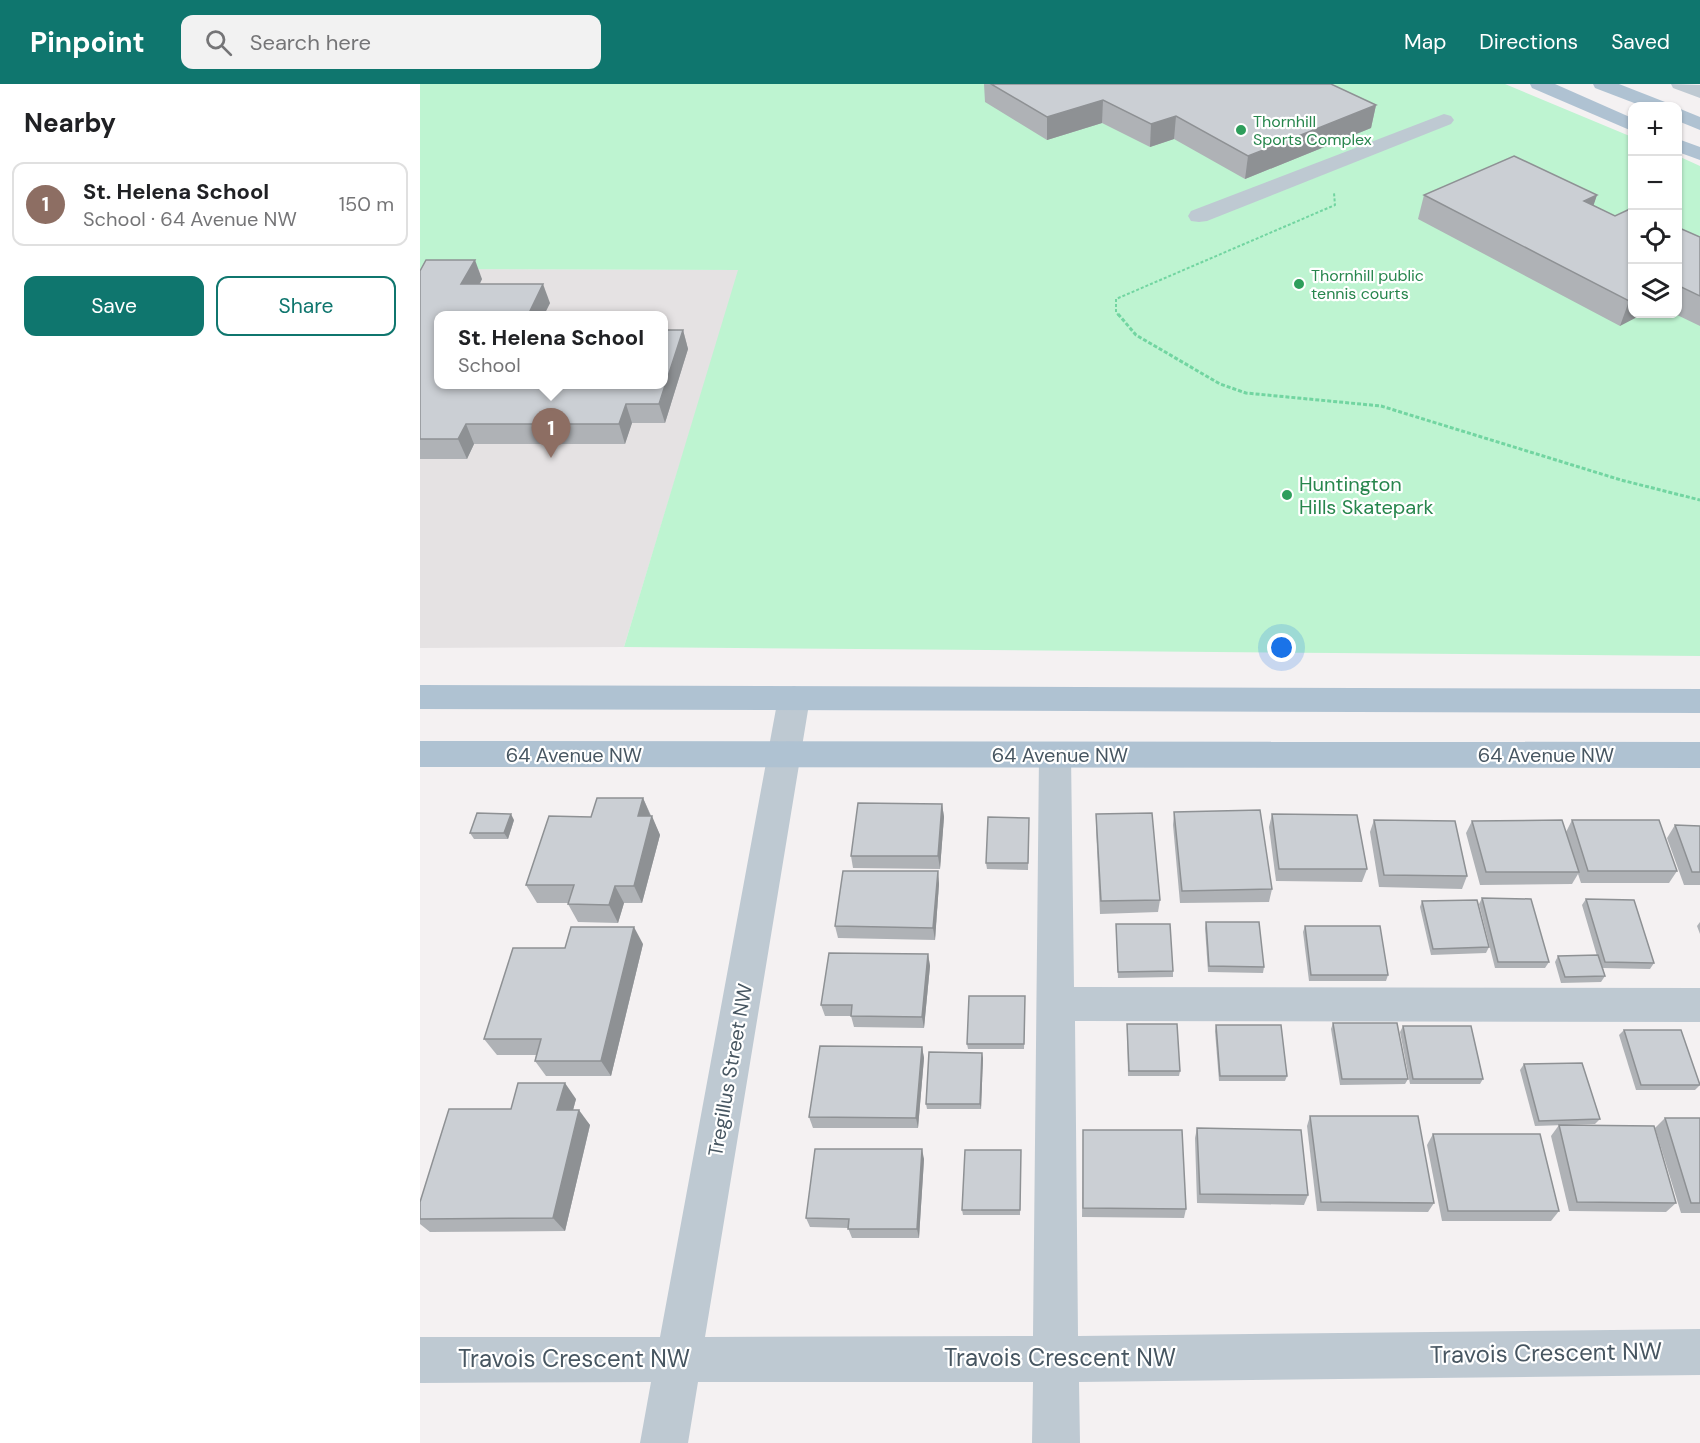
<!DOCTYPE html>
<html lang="en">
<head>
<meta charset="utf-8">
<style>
	body { margin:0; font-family:"DM Sans",sans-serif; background:#f2f2f2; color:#202124 }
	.controls { position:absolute; right:18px; top:18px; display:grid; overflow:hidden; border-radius:12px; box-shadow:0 2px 4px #0004 }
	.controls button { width:54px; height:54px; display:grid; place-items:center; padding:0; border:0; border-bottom:2px solid #e0e0e0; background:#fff; color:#202124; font:30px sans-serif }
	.you { position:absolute; left:862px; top:564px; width:21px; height:21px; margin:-15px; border:4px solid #fff; border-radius:50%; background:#1a73e8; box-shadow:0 0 0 9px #1a73e833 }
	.badge { display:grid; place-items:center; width:39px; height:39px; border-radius:50%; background:#0f766e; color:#fff; font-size:20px; font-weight:700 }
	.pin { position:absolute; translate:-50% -50px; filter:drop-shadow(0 2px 3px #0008) }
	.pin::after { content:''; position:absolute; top:32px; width:21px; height:18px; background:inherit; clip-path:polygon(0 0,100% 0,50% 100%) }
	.popup { position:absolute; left:14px; top:227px; width:234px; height:78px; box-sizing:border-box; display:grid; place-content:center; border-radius:12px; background:#fff; filter:drop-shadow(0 2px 4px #0005); font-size:20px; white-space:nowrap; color:#757577 }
	.popup b { font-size:22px; color:#202124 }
	.popup::after { content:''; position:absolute; left:50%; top:100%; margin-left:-12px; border:12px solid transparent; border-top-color:#fff }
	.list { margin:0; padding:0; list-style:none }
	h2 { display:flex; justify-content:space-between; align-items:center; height:78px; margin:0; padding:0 24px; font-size:26px }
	h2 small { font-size:20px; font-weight:400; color:#757577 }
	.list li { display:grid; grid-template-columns:39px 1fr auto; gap:18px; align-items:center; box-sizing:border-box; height:84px; margin:0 12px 12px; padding:0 12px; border:2px solid #e0e0e0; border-radius:12px }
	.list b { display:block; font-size:22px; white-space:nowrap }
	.list p { margin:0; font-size:20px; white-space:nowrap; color:#757577 }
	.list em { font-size:20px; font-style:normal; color:#757577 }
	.actions { display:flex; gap:12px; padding:18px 24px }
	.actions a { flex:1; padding:14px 0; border:2px solid #0f766e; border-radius:12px; text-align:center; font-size:21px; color:#0f766e }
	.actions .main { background:#0f766e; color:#fff }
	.icon { flex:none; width:33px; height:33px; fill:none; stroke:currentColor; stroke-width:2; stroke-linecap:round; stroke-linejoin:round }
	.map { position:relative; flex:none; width:1280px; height:1359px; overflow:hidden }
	header { display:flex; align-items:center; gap:36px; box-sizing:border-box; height:84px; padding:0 30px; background:#0f766e; color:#fff }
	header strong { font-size:28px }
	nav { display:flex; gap:33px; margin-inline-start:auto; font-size:21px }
	.search { width:420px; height:54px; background:#f2f2f2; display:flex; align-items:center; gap:15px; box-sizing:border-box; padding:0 21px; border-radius:12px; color:#757577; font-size:22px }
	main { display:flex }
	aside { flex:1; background:#fff }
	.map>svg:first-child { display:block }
</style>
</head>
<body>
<header>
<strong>Pinpoint</strong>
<div class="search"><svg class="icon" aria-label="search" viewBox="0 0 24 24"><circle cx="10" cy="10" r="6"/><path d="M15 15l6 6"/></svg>Search here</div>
<nav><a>Map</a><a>Directions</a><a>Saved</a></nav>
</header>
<main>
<aside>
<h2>Nearby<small></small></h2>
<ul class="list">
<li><span class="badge" style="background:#8d6e63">1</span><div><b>St. Helena School</b><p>School · 64 Avenue NW</p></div><em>150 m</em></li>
</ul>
<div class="actions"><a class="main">Save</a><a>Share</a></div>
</aside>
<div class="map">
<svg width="1280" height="1359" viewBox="0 0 1280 1359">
	<rect width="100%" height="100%" fill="#f4f1f2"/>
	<path fill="#e5e2e3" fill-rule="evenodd" d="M0,185L319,186L204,563L0,564ZM18,232H243V300H18Z"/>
	<path fill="#bef4d1" d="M0,0H1085L1212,53V230H1258V72L1280,82V572L204,563L318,186L0,185Z"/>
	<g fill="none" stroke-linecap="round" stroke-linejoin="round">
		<path stroke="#72d5a1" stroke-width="2" stroke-dasharray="3 2" stroke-linecap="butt" d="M699,232L696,228V215L915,121L914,109"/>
		<path stroke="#72d5a1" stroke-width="3" stroke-dasharray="4 2" stroke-linecap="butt" d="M698,230L716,251L800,300L826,309L961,322L1201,396L1280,416"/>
		<g fill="#bec9d2" fill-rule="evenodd">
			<path d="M1251,0L1280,1V14L1253,4Z"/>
			<path d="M1024,30L1031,32L1034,36L1031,40L787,137L779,138L771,137L768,132L771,127Z"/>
			<path d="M374,602L385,606L390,614L285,1253L613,1252L619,671L623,662L635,658L647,662L651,671L654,903L1280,904V938L655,937L658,1252L1280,1245V1291L659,1298L660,1359H612L613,1298H278L268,1359H220L231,1298L0,1299V1253H240L358,614L363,606Z"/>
		</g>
		<g fill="#afc2d2" fill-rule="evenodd">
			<path d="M1110,0H1135L1212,34V47L1112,4Z"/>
			<path d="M1173,0H1199L1245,18L1248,22H1222L1175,4Z"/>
			<path d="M1258,24L1280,33V46L1258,37Z"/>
			<path d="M1258,55L1280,63V76L1258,68Z"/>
			<path d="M0,601L1280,605V629L0,625Z"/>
			<path d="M0,657L1280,658V684L0,683Z"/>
		</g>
	</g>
	<g fill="#afb2b6">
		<path d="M564,0H911L956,21L951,44L825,95L754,55L730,63L682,39L627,56L565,18Z"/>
		<path d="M1004,111H1177L1173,121L1195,132L1212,230L1200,242L998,135Z"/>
		<path d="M1257,143L1280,153V242L1255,230H1257Z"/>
		<path d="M0,187L62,195L60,200L130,219L124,231H18V300L263,246L268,265L245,339H212L205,360H54L47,375H0Z"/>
		<path d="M223,714L240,751L222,819H204L198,839L158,838L148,820V819H117L106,801L171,733Z"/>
		<path d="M522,720L524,733L520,785L433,784L431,772Z"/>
		<path d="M754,728L852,805L849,818L760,819L753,741Z"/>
		<path d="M676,730L740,816L738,828L680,830L676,743Z"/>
		<path d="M852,730L947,785L942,798L856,797L849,743Z"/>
		<path d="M609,734L608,786L567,785L566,779Z"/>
		<path d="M94,736L88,755H54L50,749Z"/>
		<path d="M954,736L1047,792L1042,805L959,803L950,748Z"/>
		<path d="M1152,736L1257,787L1249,799H1161L1158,790L1152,800L1060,801L1046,749L1052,737L1146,748Z"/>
		<path d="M1255,741L1280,742V801H1264L1247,754Z"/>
		<path d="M518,787L519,800L515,856L418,854L415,842Z"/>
		<path d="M1062,814L1129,878L1125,884H1075L1059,820Z"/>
		<path d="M1166,815L1234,879L1230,885L1183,884L1185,892L1181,898L1141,899L1135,878L1138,872H1177L1162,821Z"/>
		<path d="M1002,817L1069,863L1066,869L1011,871L1000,823Z"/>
		<path d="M786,838L844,883L843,889L788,888L785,844Z"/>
		<path d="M1280,838V850L1277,842Z"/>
		<path d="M696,840L753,887V893L698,894Z"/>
		<path d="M885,842L968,891L966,897H889L883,848Z"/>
		<path d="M223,860L191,992H126L115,977L116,971H77L64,955L145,864Z"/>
		<path d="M508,870L510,882L504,944L434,943L431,932H405L401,921Z"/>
		<path d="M605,918L604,965H548L547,960Z"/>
		<path d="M913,939L988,995L985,1000L920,1001L911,945Z"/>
		<path d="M707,940L760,987L759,992H708Z"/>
		<path d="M796,941L867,992L865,997H799L795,947Z"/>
		<path d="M983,942L1063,995L1060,1000H990L980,948Z"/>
		<path d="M1204,946L1280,1001L1275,1006H1216L1199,951Z"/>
		<path d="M502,963L504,974L498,1044H393L389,1033Z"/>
		<path d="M563,974L561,1025H507L506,1020Z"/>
		<path d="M1104,980L1180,1035L1175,1040L1115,1042L1100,986Z"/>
		<path d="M156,1015L153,1026L170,1041L145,1147L10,1148L0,1140V1118L91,1025Z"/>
		<path d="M890,1032L1014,1119L1008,1128L897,1127L887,1042Z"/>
		<path d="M1245,1034H1280V1129H1261L1235,1044Z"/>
		<path d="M1139,1041L1256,1119L1246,1128L1149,1127L1131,1052Z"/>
		<path d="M777,1044L888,1111L884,1121L777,1119L775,1054Z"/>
		<path d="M663,1046L766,1125L764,1134L662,1133Z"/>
		<path d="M1013,1050L1139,1127L1131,1137H1022L1007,1061Z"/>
		<path d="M601,1066L600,1131H543L542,1126Z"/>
		<path d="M504,1075L499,1154H432L428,1144L390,1143L386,1134Z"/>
	</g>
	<g fill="#8e9194">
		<path d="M683,16L682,39L627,56V33Z"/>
		<path d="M956,21L951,44L825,95L828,72Z"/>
		<path d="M756,32L754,55L730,63L731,40Z"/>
		<path d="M1177,111L1169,135L1164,117Z"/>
		<path d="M55,176L62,195L49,219L41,200Z"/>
		<path d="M123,200L130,219L124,231H108Z"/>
		<path d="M1212,215V230H1223L1200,242L1209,217Z"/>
		<path d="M263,246L268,265L245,339L239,320Z"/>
		<path d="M206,320L212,339L205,360L199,340Z"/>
		<path d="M46,340L54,360L47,375L38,355Z"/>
		<path d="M223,714L231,733L218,732Z"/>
		<path d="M522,720L524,733L520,785L518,772Z"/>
		<path d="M91,730L94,736L88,755L84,749Z"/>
		<path d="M232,732L240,751L222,819L214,802Z"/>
		<path d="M518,787L519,800L515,856L513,844Z"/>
		<path d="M195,802L204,819L198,839L189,821Z"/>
		<path d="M214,843L223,860L191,992L181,977Z"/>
		<path d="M508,870L510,882L504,944L502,933Z"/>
		<path d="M502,963L504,974L498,1044L496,1034Z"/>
		<path d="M562,969L563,974L561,1025L560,1020Z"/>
		<path d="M145,999L156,1015L149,1041L137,1026Z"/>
		<path d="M159,1026L170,1041L145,1147L133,1134Z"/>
		<path d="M502,1065L504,1075L499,1154L497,1145Z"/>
	</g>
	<g fill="#cbcfd4" stroke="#8e9194" stroke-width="1.5">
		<path d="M571,0H911L956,21L828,72L756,32L731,40L683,16L627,33Z"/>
		<path d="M1094,72L1177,111L1164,117L1195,132L1212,124V215L1209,217L1004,111Z"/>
		<path d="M1257,143L1280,153V212L1257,201Z"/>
		<path d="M6,176H55L41,200H123L108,231H18V300H243V246H263L239,320H206L199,340H46L38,355H0V187Z"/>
		<path d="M177,714H223L218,732H232L214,802H195L189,821L148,820L154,801H106L129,732L171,733Z"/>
		<path d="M438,719L522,720L518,772H431Z"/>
		<path d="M840,726L852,805L762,807L754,728Z"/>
		<path d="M57,729L91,730L84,749H50Z"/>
		<path d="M732,729L740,816L681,817L676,730Z"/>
		<path d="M852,730L937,731L947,785H859Z"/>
		<path d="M568,733L609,734L608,779H566Z"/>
		<path d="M954,736L1035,737L1047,792L964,791Z"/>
		<path d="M1142,736L1159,788H1066L1052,737Z"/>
		<path d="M1152,736H1239L1257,787H1168Z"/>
		<path d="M1255,741L1280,742V788H1272Z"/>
		<path d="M423,787H518L513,844L415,842Z"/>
		<path d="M1062,814L1111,815L1129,878H1078Z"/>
		<path d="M1166,815L1214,816L1234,879L1185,878Z"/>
		<path d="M1057,816L1069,863L1013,865L1002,817Z"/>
		<path d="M786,838H839L844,883L789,882Z"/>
		<path d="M696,840H750L753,887L698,888Z"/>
		<path d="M885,842H960L968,891H891Z"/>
		<path d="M151,843H214L181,977H115L121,955H64L93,864H145Z"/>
		<path d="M409,869L508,870L502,933L431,932L432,921H401Z"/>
		<path d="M1178,871L1185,892L1145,893L1138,872Z"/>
		<path d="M549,912H605L604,960H547Z"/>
		<path d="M913,939H977L988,995H922Z"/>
		<path d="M707,940H757L760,987H709Z"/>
		<path d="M796,941H861L867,992H800Z"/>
		<path d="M983,942H1051L1063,995H993Z"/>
		<path d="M1204,946H1261L1280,1001H1221Z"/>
		<path d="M400,962L502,963L496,1034L389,1033Z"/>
		<path d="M509,968L562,969L560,1020H506Z"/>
		<path d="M1162,979L1180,1035L1119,1037L1104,980Z"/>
		<path d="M98,999H145L137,1026H159L133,1134L0,1135V1118L29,1025H91Z"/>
		<path d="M890,1032H998L1014,1119L901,1118Z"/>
		<path d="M1245,1034H1280V1119H1271Z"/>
		<path d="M1139,1041L1234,1042L1256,1119L1157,1118Z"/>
		<path d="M777,1044L881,1046L888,1111L780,1110Z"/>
		<path d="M663,1046H762L766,1125L663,1124Z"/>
		<path d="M1013,1050H1120L1139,1127H1028Z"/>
		<path d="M395,1065H502L497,1145H428L429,1135L386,1134Z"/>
		<path d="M545,1066H601L600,1126H542Z"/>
	</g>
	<g fill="#2e9e5b" stroke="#fff" stroke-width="2">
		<circle cx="821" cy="46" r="6"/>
		<circle cx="879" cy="200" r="6"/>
		<circle cx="867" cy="411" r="6"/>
	</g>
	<g text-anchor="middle" stroke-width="4.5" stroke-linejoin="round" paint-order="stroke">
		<g font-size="16" fill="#27864d" stroke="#fff" text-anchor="start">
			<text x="833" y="43">Thornhill<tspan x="833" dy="18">Sports Complex</tspan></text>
			<text x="891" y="197">Thornhill public<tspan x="891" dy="18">tennis courts</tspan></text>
		</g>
		<g font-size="20" fill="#27864d" stroke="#fff" text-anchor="start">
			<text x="879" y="407">Huntington<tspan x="879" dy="23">Hills Skatepark</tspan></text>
		</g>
		<g font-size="20" fill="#475661" stroke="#fff">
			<text x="154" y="678">64 Avenue NW</text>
			<text x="640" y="678">64 Avenue NW</text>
			<text x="1126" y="678">64 Avenue NW</text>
			<text transform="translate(310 986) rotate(-80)" y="7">Tregillus Street NW</text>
		</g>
		<g font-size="24" fill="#475661" stroke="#fff">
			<text transform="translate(1126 1269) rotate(-1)" y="8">Travois Crescent NW</text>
			<text x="640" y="1282">Travois Crescent NW</text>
			<text x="154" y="1283">Travois Crescent NW</text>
		</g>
	</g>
</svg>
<div class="controls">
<button>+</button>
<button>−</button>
<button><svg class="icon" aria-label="locate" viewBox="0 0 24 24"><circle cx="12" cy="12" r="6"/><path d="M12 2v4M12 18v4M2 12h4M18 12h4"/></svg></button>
<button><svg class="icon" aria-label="layers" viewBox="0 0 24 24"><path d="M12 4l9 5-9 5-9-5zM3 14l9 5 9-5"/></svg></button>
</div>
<div class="you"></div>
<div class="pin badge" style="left:131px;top:374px;background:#8d6e63">1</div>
<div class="popup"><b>St. Helena School</b>School</div>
</div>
</main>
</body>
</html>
